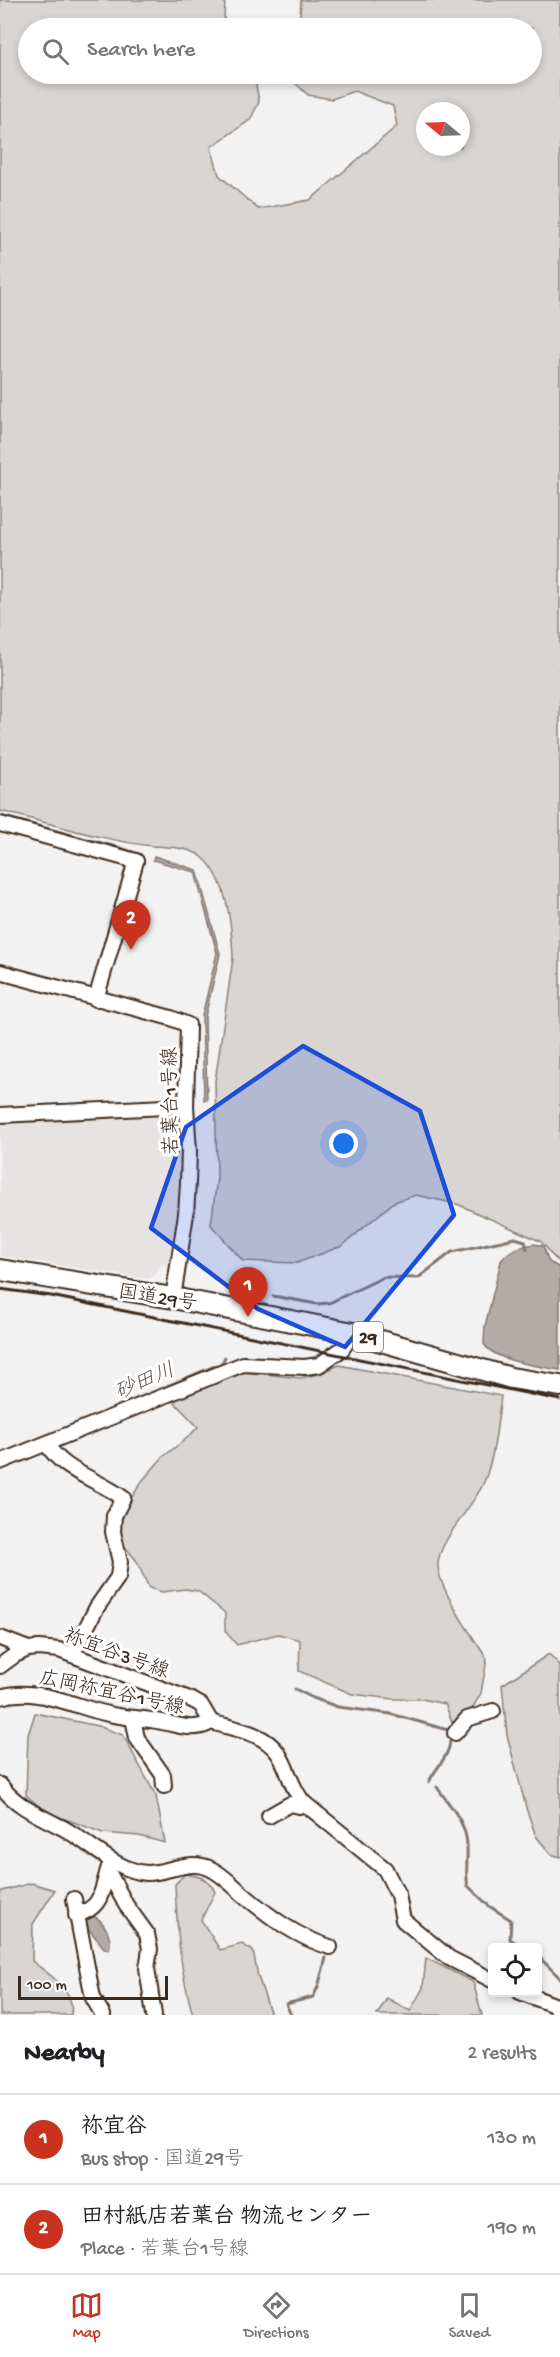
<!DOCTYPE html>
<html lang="en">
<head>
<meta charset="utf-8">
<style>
	body { margin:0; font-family:"Gochi Hand","Klee One",sans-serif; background:#f2f2f2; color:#202124 }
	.controls { position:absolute; right:18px; bottom:18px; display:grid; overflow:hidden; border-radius:6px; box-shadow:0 3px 9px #0003 }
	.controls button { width:54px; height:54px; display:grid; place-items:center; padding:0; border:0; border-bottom:2px solid #e0e0e0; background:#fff; color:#202124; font:30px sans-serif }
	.compass { position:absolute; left:416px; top:102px; width:54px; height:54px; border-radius:50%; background:#fff; box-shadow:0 3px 9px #0003; rotate:289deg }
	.scale { position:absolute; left:18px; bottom:15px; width:150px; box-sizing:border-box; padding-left:6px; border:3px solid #3b2a1e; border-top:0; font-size:16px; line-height:21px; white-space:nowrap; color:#3b2a1e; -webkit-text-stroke:4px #fff; paint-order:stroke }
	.you { position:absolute; left:344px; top:1144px; width:21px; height:21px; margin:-15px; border:4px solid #fff; border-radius:50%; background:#1a73e8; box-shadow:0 0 0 9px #1a73e833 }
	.badge { display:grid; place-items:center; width:39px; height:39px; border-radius:50%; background:#c8321e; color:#fff; font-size:20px; font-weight:700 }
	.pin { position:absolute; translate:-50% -50px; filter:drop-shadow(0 2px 3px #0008) }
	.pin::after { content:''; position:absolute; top:32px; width:21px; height:18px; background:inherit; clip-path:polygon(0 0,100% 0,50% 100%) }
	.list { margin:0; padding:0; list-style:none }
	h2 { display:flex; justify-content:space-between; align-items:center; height:78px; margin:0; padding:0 24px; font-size:26px }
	h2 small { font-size:20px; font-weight:400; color:#757577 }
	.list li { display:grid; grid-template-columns:39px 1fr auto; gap:18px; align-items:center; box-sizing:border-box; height:90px; padding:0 24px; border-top:2px solid #e0e0e0 }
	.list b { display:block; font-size:22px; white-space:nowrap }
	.list p { margin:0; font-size:20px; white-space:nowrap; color:#757577 }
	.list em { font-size:20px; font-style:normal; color:#757577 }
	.icon { flex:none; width:33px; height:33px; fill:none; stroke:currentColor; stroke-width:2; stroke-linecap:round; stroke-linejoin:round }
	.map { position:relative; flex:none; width:560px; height:2015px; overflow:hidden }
	.search { position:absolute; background:#fff; box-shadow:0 3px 9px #0003; left:18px; right:18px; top:18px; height:66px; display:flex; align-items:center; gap:15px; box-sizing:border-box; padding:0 21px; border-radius:33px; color:#757577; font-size:22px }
	.sheet { height:258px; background:#fff }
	nav { display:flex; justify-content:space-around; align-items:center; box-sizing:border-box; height:84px; border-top:2px solid #e0e0e0; background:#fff; font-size:16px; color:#757577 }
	nav a { display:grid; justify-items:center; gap:3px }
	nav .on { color:#c8321e }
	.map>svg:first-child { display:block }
</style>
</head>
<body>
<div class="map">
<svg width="560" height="2015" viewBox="0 0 560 2015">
	<rect width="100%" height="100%" fill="#f3f2f2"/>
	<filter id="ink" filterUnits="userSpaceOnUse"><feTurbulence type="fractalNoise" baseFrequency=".0167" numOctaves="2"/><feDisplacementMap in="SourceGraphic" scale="12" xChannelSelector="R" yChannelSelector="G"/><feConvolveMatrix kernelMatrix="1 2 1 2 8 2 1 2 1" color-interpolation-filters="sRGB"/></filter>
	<g filter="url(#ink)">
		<path fill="#e6e3e2" d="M172,1116L178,1124H182V1147L178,1215L168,1267L163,1264L154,1276L148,1279L0,1256V1123Z"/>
		<g fill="#d8d5d2" stroke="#8a8078" stroke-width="1.5" fill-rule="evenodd">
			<path d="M0,0H225L224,21L226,28H28V74H254L259,102L250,120L211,147L219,175L258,209L310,200L397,126L393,106L354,91L332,99L308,95L293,81L298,74H532V28H299L301,0H560V1262C550,1257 548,1247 540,1241L457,1204L416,1195L394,1202L342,1246L297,1263L243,1261L211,1225L217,1178L215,1081L233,958C232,928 227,876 201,856C188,847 167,847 152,846C100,840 50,823 0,811ZM425,111H461V147H425Z"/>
			<path d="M339,1365L501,1396C497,1425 495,1455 484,1482C475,1505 437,1541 438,1566C439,1590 473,1637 487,1659L481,1693L457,1735L445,1704L422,1699H393L352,1694L299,1671L300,1640L278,1634L237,1645L225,1631V1613L198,1591L185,1589L162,1592L149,1588L136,1560L121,1542L120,1516L142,1481L163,1457L187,1438L198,1427L173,1401L189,1391L244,1372L300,1378L319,1374Z"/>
			<path d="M549,1654L560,1665V1857L551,1854L536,1836L527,1811L507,1735L502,1685Z"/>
			<path d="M35,1713L98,1726L123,1735L156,1796L165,1843L139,1836L103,1833L46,1812L26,1795L28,1735Z"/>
			<path d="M185,1874C199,1876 209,1878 215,1892L201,1920L220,1950L242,1944L253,1951L258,1976L271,2015H193C180,1972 177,1929 175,1884Z"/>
			<path d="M31,1883L55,1890L33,1924L32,1961C49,1975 76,1989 71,2015H0V1894L2,1891Z"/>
			<path d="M426,1958L473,1982L482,2015H377L387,1998L410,2011L423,1988Z"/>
		</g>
		<g fill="#b2aba7" stroke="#827770" stroke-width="1.5">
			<path d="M0,815L123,848L141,854V856L0,818Z"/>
			<path d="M154,856L197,870L220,954L205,1017L207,1100H204L202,1016L217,953L195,872L153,860Z"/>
			<path d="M534,1244L543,1246L549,1262L560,1268V1370C541,1366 495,1362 484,1344L485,1326L501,1261C509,1249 520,1247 534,1244Z"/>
			<path d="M95,1917C105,1922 113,1939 109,1950L104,1948L83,1922L84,1919Z"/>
		</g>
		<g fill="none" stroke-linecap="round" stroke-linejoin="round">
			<g stroke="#827770" stroke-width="3">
				<path d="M273,1296L317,1304L329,1303L384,1277L418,1278L452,1252L515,1238L525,1241L527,1249"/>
				<path d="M114,1409L222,1363L225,1357"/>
				<path d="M112,1598L119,1586"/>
				<path d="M295,1689L313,1698L338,1707L391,1714L448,1730"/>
				<path d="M429,1782C436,1767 452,1754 450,1736"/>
				<path d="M437,1787C449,1805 466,1821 467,1845C468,1857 465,1876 468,1886L489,1906L511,1920L510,1939L524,1948"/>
				<path d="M538,1956L560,1978"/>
				<path d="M507,1992L519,1998"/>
				<path d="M291,2015L286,2004L313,1997L318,1987L326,1958"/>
			</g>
			<defs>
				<g id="minor">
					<path d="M0,824L136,861L96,999"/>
					<path d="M0,972L171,1018L188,1025L186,1106L189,1151L188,1183L186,1214L173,1298"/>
					<path d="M0,1115L186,1106"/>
					<path d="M47,1444C63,1472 98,1479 123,1498L114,1516L113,1532L120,1562L118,1577L97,1607L72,1655"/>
					<path d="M0,1462L243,1364L305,1367L319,1365L342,1349L353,1333"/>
					<path d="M0,1638L28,1649L39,1648L59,1650L192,1700L201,1705L211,1722"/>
					<path d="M0,1666L15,1655L28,1649"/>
					<path d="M0,1697C36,1686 73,1706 108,1714C125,1718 144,1718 162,1722C179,1725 195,1732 211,1722C234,1729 263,1732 278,1753C289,1769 290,1787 304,1803L385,1869L398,1895L403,1920L449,1958L492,1980"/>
					<path d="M133,1718L137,1738L163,1775L164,1786"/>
					<path d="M455,1733L467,1719L493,1711"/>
					<path d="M0,1785C17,1807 40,1816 63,1828C89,1842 116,1871 147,1873C168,1873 188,1859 209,1868C223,1874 234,1887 245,1896C271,1918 297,1937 330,1947"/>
					<path d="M269,1816L290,1804L299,1806L304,1803"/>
					<path d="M108,1871L126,1905L147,1934L150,1949L147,1968L154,2015"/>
					<path d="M74,1899L93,1998L103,2015"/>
					<path d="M76,1915C103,1908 101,1891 109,1867"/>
					<path d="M520,1992L554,2005L559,2015"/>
				</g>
				<path id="highway" d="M0,1270L173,1298L353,1333L511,1378L560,1386"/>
			</defs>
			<use href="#minor" stroke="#3b2a1e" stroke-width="18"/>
			<use href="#highway" stroke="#3b2a1e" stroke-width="24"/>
			<use href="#minor" stroke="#fff" stroke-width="14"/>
			<use href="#highway" stroke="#fff" stroke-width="20"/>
			<path stroke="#3b2a1e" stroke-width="3" d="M0,1289L51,1296L560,1400"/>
		</g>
	</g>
	<path fill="#1d4ed8" fill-opacity="0.2" stroke="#1d4ed8" stroke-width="4.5" stroke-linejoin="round" d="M303,1046L420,1111L454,1215L345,1347L258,1309L151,1228L186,1127Z"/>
	<g text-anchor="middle" stroke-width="6" stroke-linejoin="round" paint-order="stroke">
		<rect fill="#fff" stroke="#766a62" stroke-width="1.5" x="353" y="1322" width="30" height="30" rx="4.5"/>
		<g font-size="18" font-weight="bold" fill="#3b2a1e">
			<text x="368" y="1343">29</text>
		</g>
		<g font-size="20" fill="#3b2a1e" stroke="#fff">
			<text transform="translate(169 1101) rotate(-91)" y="7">若葉台1号線</text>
			<text transform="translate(158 1296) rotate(9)" y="7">国道29号</text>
			<text transform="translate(117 1652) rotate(20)" y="7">祢宜谷3号線</text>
			<text transform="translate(112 1691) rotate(12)" y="7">広岡祢宜谷1号線</text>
		</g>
		<g font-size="21" font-style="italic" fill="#65574e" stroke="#fff">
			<text transform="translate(144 1380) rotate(-23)" y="7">砂田川</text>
		</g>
	</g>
</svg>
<div class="controls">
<button><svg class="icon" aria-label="locate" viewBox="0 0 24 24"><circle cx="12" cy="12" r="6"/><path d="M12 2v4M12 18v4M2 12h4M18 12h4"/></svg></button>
</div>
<svg class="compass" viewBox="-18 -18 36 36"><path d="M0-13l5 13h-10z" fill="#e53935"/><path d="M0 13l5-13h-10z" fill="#757577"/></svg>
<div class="scale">100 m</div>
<div class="you"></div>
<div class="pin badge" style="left:248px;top:1317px">1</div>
<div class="pin badge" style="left:131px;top:950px">2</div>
<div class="search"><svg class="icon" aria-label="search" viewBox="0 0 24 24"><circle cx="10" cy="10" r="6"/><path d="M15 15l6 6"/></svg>Search here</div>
</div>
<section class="sheet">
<h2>Nearby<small>2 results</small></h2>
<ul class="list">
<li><span class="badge">1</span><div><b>祢宜谷</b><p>Bus stop · 国道29号</p></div><em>130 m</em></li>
<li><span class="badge">2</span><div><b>田村紙店若葉台 物流センター</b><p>Place · 若葉台1号線</p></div><em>190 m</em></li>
</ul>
</section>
<nav>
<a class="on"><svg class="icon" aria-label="map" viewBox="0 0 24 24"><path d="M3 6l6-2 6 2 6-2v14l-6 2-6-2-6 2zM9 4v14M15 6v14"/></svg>Map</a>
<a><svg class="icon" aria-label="directions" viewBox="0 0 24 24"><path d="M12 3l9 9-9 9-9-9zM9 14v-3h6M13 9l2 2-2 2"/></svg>Directions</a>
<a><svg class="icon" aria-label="saved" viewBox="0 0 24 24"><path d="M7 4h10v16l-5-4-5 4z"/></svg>Saved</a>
</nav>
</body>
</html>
